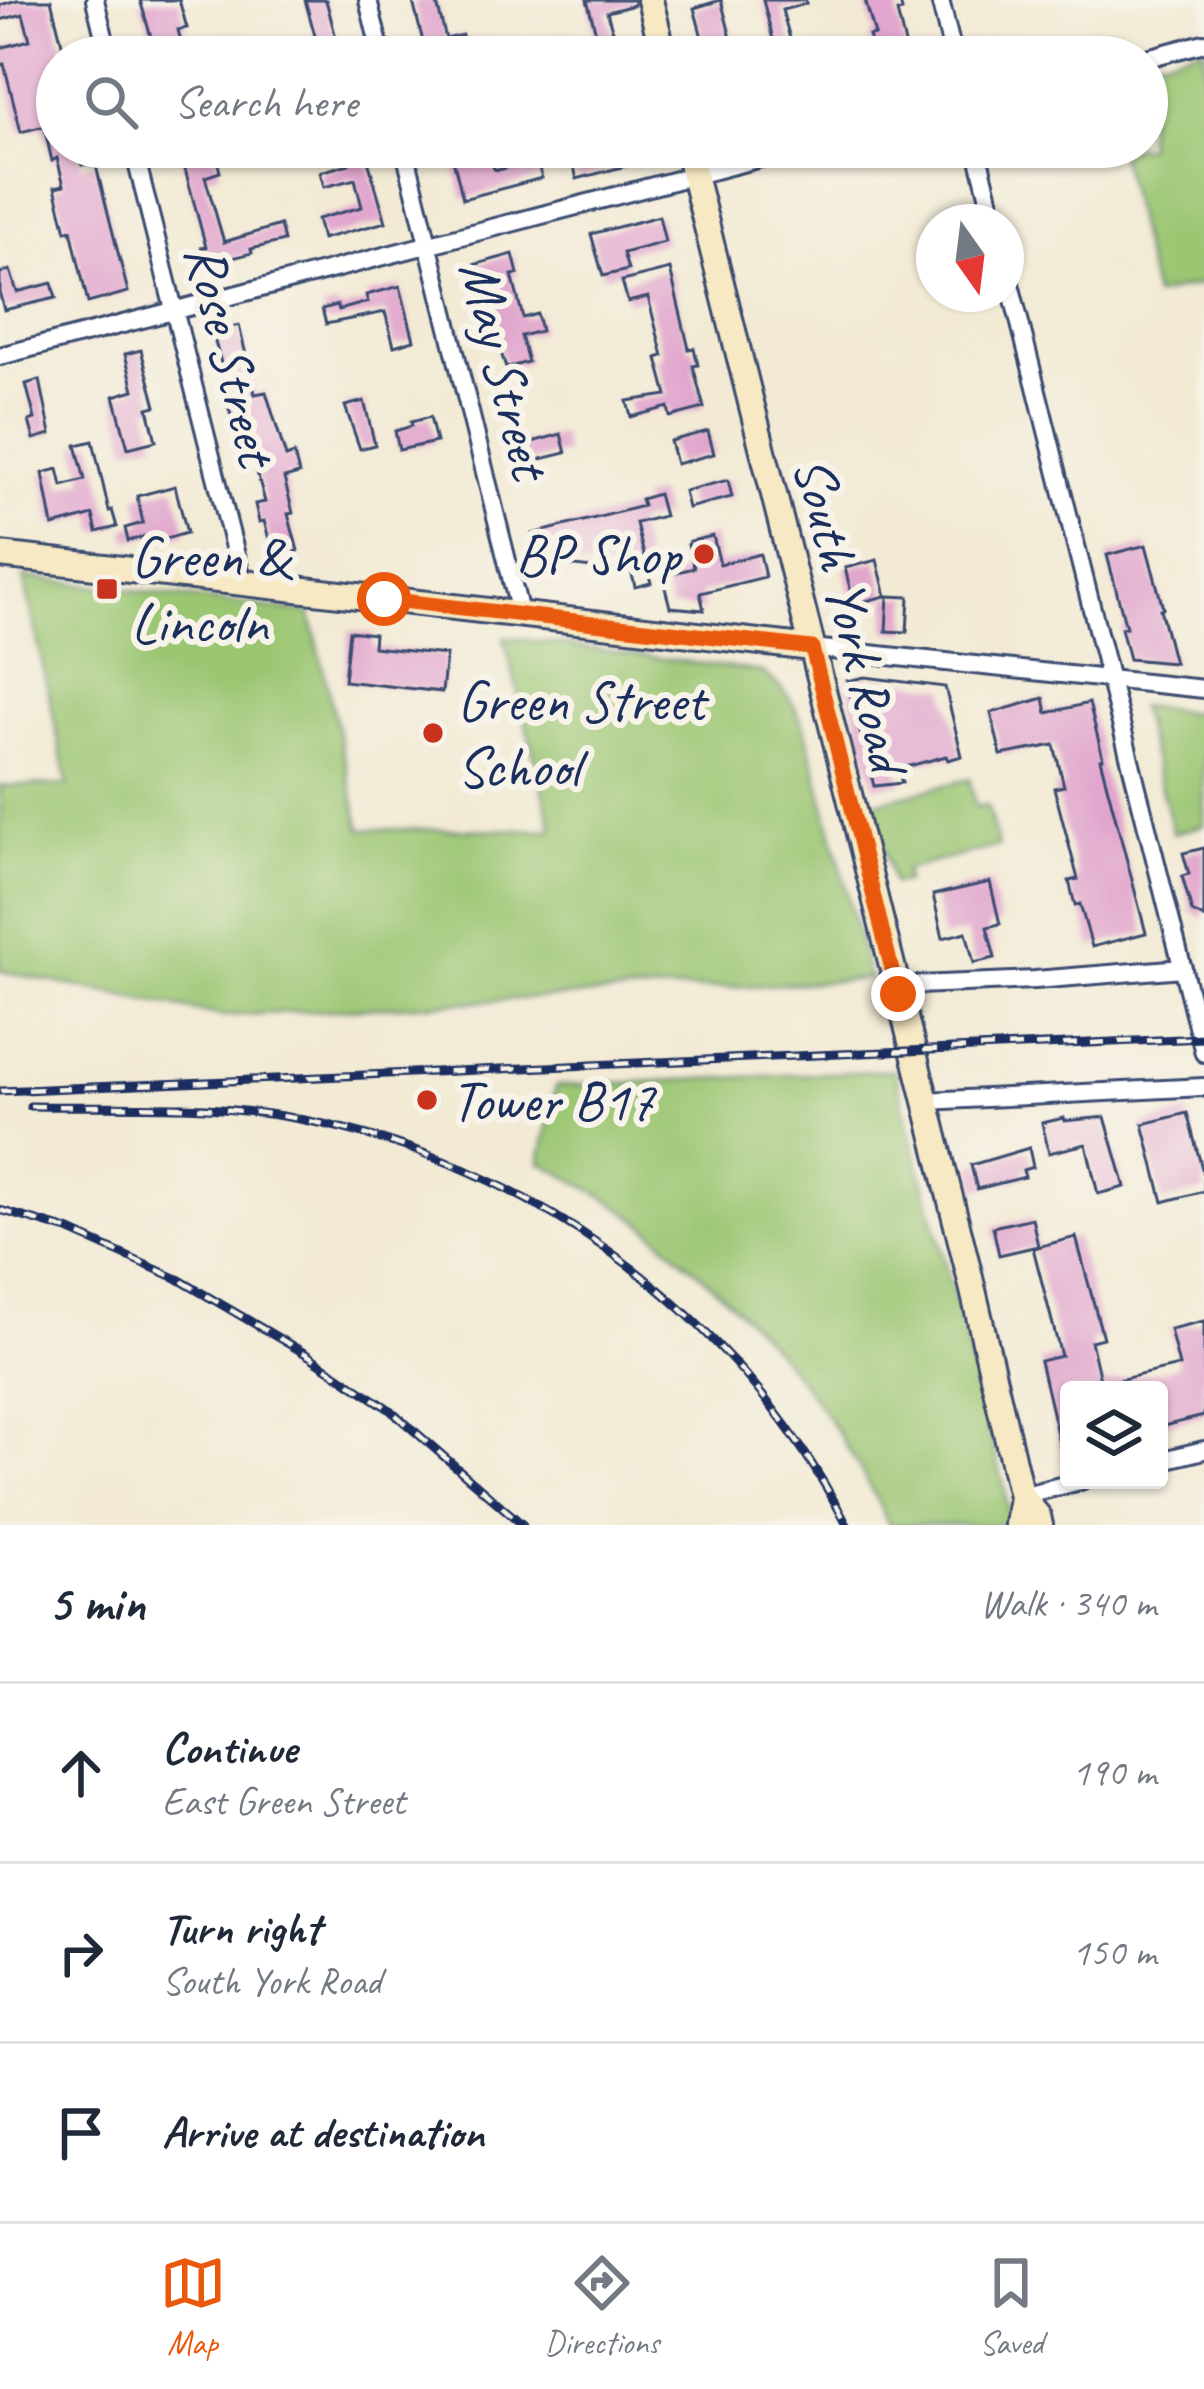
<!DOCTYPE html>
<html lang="en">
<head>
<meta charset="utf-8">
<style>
	body { margin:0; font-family:Caveat,sans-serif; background:#f6f6f7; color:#1f2937 }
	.controls { position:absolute; right:36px; bottom:36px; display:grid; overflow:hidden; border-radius:12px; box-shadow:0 3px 9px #0004 }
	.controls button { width:108px; height:108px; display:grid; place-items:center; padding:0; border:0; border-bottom:3px solid #e0e1e3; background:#fff; color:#1f2937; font:60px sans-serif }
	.compass { position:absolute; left:916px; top:204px; width:108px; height:108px; border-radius:50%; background:#fff; box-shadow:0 3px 9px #0004; rotate:166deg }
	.stop { position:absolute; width:36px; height:36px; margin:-27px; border:9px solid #ea580c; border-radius:50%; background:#fff }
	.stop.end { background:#ea580c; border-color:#fff; box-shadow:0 3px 12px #0008 }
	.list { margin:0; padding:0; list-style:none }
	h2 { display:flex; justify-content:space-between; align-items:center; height:156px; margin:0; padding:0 48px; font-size:51px }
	h2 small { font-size:39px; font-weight:400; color:#747a83 }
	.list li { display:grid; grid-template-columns:78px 1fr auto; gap:36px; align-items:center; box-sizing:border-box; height:180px; padding:0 48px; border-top:3px solid #e0e1e3 }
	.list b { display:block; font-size:45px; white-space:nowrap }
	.list p { margin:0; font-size:39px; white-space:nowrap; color:#747a83 }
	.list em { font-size:39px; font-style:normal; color:#747a83 }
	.icon { flex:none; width:66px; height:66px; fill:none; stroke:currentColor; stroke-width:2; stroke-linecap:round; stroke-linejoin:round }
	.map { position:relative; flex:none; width:1204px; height:1525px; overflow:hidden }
	.search { position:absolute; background:#fff; box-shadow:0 3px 9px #0004; left:36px; right:36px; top:36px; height:132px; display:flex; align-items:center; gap:30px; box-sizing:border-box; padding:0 42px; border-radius:66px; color:#747a83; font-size:45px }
	.sheet { height:696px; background:#fff }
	nav { display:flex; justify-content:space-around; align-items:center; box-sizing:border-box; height:168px; border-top:3px solid #e0e1e3; background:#fff; font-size:33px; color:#747a83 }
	nav a { display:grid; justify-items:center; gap:6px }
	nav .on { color:#ea580c }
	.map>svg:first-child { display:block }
</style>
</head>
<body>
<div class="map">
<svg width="1204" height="1525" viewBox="0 0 1204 1525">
	<rect width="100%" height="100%" fill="#f7f3e8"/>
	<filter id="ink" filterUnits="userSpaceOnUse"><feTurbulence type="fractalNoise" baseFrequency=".00833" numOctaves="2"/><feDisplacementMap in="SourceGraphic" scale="24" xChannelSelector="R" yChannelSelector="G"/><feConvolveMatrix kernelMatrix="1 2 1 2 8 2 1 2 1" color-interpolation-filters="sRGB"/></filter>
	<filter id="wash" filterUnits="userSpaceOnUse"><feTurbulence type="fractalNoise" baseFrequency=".004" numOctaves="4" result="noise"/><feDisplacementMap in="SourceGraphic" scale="48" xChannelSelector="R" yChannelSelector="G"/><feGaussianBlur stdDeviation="2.7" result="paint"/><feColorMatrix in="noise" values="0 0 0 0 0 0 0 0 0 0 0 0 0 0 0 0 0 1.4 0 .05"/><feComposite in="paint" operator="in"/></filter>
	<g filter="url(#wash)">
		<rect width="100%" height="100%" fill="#f2ead4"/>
		<g fill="#9bc672" stroke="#5b7a68" stroke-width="3">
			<path d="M1204,47V283L1154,296L1118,147H1147V62Z"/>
			<path d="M24,577L310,613L361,829L553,830L504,637L762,672C788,692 796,705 807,735L869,979L223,1016L0,971V786L68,785Z"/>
			<path d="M1139,706L1204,714V825L1173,833Z"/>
			<path d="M969,779L976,807L987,805L998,846L904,870L906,881L893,884L873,803Z"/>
			<path d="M894,1070L1005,1490L1010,1525H889C841,1421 770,1333 683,1259C665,1244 647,1225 627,1212C600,1193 569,1178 540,1162L556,1086Z"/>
		</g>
		<g id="blocks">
			<g fill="#e1a6ce">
				<path d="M17,0H51L63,48H61L63,57H57V147H77L82,165L95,162L128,292L88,303L71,230L66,231L55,187L64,185L57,158L52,161L44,126L21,132L4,64L0,65V48L30,40L23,14L0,20V5Z"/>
				<path d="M140,0H179L187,28L178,30L183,51L157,57Z"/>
				<path d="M305,0H326L341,57H321Z"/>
				<path d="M420,0H436L446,39L462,35L468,57H427L413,2Z"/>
				<path d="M587,0H634V5L607,12L617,47L588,55L583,37L596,33Z"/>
				<path d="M721,0L732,42L737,40L741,54L728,57H702L698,43L703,41L694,8Z"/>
				<path d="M763,0H805L806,4L782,10L791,42L775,47Z"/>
				<path d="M865,0H900L902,11L897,12L906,48L875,57L869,36L875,35Z"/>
				<path d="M179,147H214L220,172L205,177L224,242L280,225L284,241L251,249L252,253L206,265L201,248L206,247Z"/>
				<path d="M345,147H364L386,222L322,239L317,219L362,207L355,179L324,187L320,172L349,164Z"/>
				<path d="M450,147H488L494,169L498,170L521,164L516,147H532L542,178L463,199Z"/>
				<path d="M569,147H637L641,162L577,179Z"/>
				<path d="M659,216L665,242L623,253L628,270L603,276L591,234Z"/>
				<path d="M513,254L518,274L512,275L523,318L537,314L541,331L521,336L528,362L506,368L473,265Z"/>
				<path d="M670,269L689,349L694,348L698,365L693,366L704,408L670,417L668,407L631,417L627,401L667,395L657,358L663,356L648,297L628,302L622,281Z"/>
				<path d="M10,270L17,292L52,283L56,298L4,310L0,295V273Z"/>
				<path d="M400,286L414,340L394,346L385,312L326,324L322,309L337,305L339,310L368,302L366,295Z"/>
				<path d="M239,325L255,394L266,392L286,457L294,454L299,474L284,478L293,513L288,514L298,551L274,557L264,521L259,522L255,504L265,502L252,453L243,456L227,402L232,400L212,332Z"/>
				<path d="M141,350L156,406L148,408L156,441L128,448L114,396L134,390L125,354Z"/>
				<path d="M40,380L51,434L34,439L29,421L35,419L26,384Z"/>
				<path d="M364,401L375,445L360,449L345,406Z"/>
				<path d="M430,417L436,442L399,450L395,431L412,426L411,422Z"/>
				<path d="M708,431L714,454L676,464L670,441Z"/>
				<path d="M561,434L566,453L525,463L521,445Z"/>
				<path d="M93,441L109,511L112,510L117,527L97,532L93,515L53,526L43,473L58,469L62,486L85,480L76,445Z"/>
				<path d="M728,480L732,497L688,508L684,491Z"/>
				<path d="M175,486L187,533L154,542L152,535L128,541L125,528L143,523L137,496Z"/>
				<path d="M658,494L664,516L636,523L651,583L635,587L630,566L610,570L539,562L532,534L643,506L641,499Z"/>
				<path d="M713,536L720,564L760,554L765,577L700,593L704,610L670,607L662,576L694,568L688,544L690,541Z"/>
				<path d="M1146,545L1163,608L1160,609L1174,663L1129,659L1121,628L1126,627L1107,555Z"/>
				<path d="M877,560L886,596L854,604L845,568Z"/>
				<path d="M888,596L909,597L907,632L886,631Z"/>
				<path d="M349,631L374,634L373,647L446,655L442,692L344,681Z"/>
				<path d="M865,677L945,687L962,756L948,760L946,756L898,769L902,783L874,786L847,681Z"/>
				<path d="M1044,698L1047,713L1089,703L1103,758L1100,759L1146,933L1092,947L1080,904L1075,905L1069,881L1078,879L1054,788L1064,786L1054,745L1001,755L991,713Z"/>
				<path d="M1204,848V918L1192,912L1182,876L1189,874L1183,853Z"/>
				<path d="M990,882L1000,924L987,927L995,958L974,963L966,932L943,938L933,895Z"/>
				<path d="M1187,1113L1204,1176V1191L1163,1202L1143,1124Z"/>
				<path d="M1105,1117L1125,1187L1098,1194L1086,1144L1049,1153L1042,1123L1064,1118L1065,1121Z"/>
				<path d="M1029,1148L1033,1167L1023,1170L1025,1177L977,1189L971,1165Z"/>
				<path d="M1032,1218L1038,1246L999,1255L993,1227Z"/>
				<path d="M1076,1237L1103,1338L1091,1341L1101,1384L1179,1366L1170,1329L1204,1321V1416L1159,1427V1390H1069V1463L1064,1464L1040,1361L1061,1356L1033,1248Z"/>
			</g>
		</g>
	</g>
	<g filter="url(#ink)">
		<use href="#blocks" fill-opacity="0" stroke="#3b4b70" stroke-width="3"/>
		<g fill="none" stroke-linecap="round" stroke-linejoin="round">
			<defs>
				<g id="street">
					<path d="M95,0L109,57"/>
					<path d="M368,0L382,57"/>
					<path d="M940,0L954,57"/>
					<path d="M1147,58L1204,43"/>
					<path d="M133,147L243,583"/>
					<path d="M404,147L520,613"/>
					<path d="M976,147L995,222"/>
					<path d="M1006,268L1204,1053"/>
					<path d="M0,356L803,147"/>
					<path d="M812,648L1204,689"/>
					<path d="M898,994L917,985L1035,980L1183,968"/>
					<path d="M926,1101L1204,1087"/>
					<path d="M1159,1461L1204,1450"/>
					<path d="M1021,1496L1084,1480"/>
				</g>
				<g id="secondary">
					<path d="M650,0L664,57"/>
					<path d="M687,147L969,1273L1021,1496L1017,1525"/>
					<path d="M0,555L812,648"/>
					<path d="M1021,1496L1038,1516L1040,1525"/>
				</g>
			</defs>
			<use href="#street" stroke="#3b4b70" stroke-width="22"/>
			<use href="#secondary" stroke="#3b4b70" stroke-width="30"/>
			<use href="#street" stroke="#fff" stroke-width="16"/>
			<use href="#secondary" stroke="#f7e9c3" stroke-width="24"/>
			<defs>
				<g id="rail">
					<path d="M0,1091L1204,1038"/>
					<path d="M30,1106C112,1107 195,1103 276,1115C520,1153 734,1306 847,1525"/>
					<path d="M0,1210L68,1230L178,1279L306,1354L389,1409L523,1525"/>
				</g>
			</defs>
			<use href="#rail" stroke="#1b2f5e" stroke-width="9"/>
			<use href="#rail" stroke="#f7f3e8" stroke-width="4.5" stroke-dasharray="14" stroke-linecap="butt"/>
		</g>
	</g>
	<g fill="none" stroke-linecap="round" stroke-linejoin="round" filter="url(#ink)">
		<path stroke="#ea580c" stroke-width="15" d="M384,599L812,648L898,994"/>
	</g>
	<g fill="#c8321e" stroke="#f7f3e8" stroke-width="4.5">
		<circle cx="704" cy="554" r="12"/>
		<rect x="95" y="577" width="24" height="24" rx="6"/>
		<circle cx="433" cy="733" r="12"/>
		<circle cx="427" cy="1100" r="12"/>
	</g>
	<g text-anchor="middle" stroke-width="12" stroke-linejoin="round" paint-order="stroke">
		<g font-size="57" fill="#1b2f5e" stroke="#f7f3e8">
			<text transform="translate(232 354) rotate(76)" y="20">Rose Street</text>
			<text transform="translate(506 369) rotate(76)" y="20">May Street</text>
			<text transform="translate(852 613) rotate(76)" y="20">South York Road</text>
		</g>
		<g font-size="57" fill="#1b2f5e" stroke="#f7f3e8" text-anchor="start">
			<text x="680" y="574" text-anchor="end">BP Shop</text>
			<text x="131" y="576">Green &amp;<tspan x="131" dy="66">Lincoln</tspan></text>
			<text x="457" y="720">Green Street<tspan x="457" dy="66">School</tspan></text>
			<text x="451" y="1120">Tower B17</text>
		</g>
	</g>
</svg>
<div class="controls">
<button><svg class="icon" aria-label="layers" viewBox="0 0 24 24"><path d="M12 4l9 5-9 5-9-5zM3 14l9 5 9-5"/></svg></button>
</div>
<svg class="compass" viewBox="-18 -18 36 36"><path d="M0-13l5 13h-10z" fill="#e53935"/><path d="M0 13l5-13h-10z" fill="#747a83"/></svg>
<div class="stop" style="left:384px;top:599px"></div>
<div class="stop end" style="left:898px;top:994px"></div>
<div class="search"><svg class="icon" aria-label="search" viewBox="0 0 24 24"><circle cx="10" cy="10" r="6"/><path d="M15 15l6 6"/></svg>Search here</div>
</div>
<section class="sheet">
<h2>5 min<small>Walk · 340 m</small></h2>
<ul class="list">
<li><svg class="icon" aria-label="ahead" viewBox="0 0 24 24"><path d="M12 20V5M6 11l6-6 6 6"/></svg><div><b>Continue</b><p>East Green Street</p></div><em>190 m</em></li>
<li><svg class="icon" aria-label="right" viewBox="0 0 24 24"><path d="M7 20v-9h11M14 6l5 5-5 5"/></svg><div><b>Turn right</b><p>South York Road</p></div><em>150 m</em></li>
<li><svg class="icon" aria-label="arrive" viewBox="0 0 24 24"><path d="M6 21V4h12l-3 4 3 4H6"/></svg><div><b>Arrive at destination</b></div></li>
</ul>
</section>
<nav>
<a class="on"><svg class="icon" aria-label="map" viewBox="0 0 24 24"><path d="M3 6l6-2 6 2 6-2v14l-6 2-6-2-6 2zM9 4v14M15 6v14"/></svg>Map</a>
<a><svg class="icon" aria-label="directions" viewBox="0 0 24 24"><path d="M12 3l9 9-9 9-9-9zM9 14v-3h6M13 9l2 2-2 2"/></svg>Directions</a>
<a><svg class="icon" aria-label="saved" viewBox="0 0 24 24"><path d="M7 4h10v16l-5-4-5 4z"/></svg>Saved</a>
</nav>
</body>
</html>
